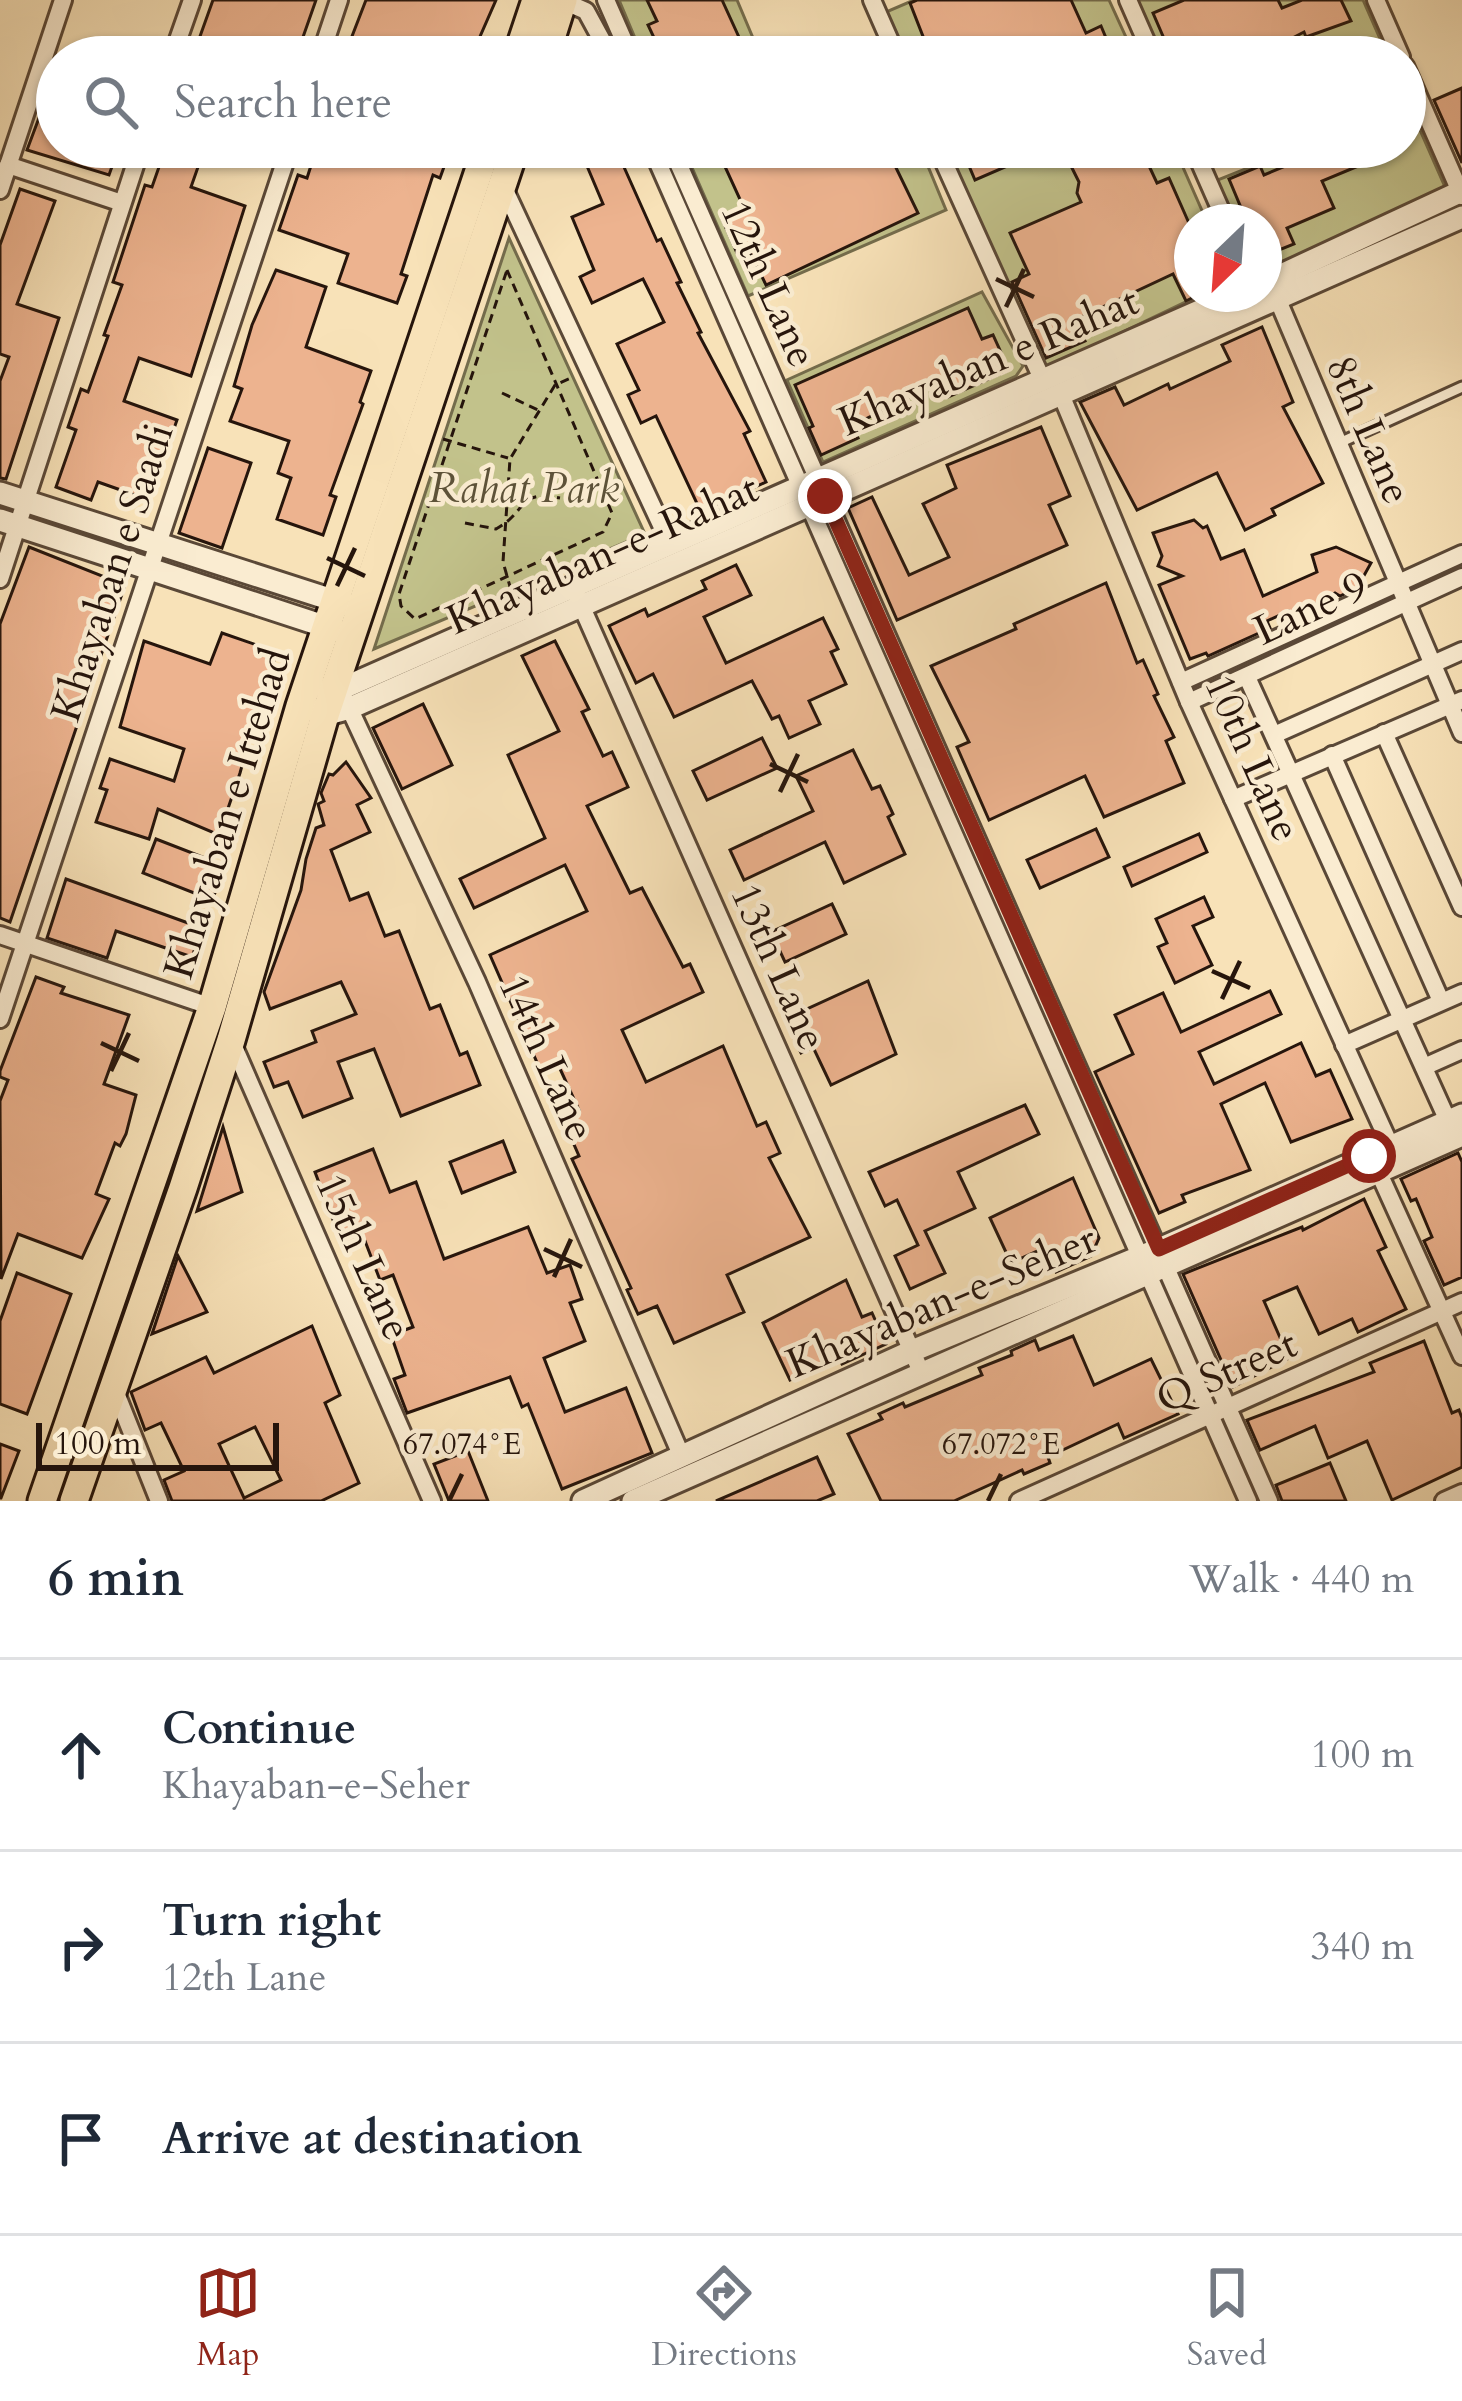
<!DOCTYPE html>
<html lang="en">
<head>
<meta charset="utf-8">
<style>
	body { margin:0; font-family:Cardo,serif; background:#f6f6f7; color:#1f2937 }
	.compass { position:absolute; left:1174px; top:204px; width:108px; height:108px; border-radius:50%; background:#fff; box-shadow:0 3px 9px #0004; rotate:205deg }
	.scale { position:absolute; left:36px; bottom:30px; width:243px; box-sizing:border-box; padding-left:12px; border:6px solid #26150c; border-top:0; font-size:33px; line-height:42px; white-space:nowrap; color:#26150c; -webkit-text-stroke:9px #faecd1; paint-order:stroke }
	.stop { position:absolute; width:36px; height:36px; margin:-27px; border:9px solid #8f2418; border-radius:50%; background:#fff }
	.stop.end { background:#8f2418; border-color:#fff; box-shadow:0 3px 12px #0008 }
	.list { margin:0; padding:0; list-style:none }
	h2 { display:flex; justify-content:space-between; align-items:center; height:156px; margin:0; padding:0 48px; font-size:51px }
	h2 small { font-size:39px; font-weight:400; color:#747a83 }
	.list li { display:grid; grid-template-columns:78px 1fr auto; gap:36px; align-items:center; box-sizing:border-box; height:192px; padding:0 48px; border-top:3px solid #e0e1e3 }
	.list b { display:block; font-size:45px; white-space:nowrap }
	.list p { margin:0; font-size:39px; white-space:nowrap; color:#747a83 }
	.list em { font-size:39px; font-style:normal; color:#747a83 }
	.icon { flex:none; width:66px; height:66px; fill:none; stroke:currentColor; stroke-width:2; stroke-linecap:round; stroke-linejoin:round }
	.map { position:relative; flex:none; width:1462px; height:1501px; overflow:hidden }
	.search { position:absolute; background:#fff; box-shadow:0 3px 9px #0004; left:36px; right:36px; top:36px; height:132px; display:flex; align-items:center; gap:30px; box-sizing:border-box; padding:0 42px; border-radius:66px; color:#747a83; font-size:45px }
	.sheet { height:732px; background:#fff }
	nav { display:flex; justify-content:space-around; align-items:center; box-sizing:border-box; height:168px; border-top:3px solid #e0e1e3; background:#fff; font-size:33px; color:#747a83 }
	nav a { display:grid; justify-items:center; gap:6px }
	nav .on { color:#8f2418 }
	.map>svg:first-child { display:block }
</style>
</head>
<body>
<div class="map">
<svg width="1462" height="1501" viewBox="0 0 1462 1501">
	<rect width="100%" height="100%" fill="#f8e2b8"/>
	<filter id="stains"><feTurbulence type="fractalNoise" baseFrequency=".00167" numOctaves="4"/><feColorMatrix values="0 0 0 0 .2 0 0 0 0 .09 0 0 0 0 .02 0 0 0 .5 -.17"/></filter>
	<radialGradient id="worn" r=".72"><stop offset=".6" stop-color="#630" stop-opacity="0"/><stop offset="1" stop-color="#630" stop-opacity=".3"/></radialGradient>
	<g fill="#c2c28b" stroke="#746c4c" stroke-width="3">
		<path d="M619,0H737L761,57H643Z"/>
		<path d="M914,0H1109L1135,57H906L886,12Z"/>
		<path d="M1137,0H1363L1388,57H1162Z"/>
		<path d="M1405,96L1445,187L1264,274V222H1233L1215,181L1301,147H1405Z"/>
		<path d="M683,147H920L946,210L748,296Z"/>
		<path d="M946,147H1174L1207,222H1192V294H1202L1045,369Z"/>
		<path d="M509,238L645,534L374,649Z"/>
		<path d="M982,292L1023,366L1016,376L823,462L787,380Z"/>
	</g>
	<g fill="#edb38f" stroke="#26150c" stroke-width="3" fill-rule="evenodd">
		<path d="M213,0H316L296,57H186L191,40L198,42Z"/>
		<path d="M366,0H496L471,57H344Z"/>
		<path d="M647,0H722L748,57H663L648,25L657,21Z"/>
		<path d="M917,0H1071L1086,33L1101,26L1114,57H923L916,42L924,39L910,3Z"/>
		<path d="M1184,0H1278L1282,8L1302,0H1341L1351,21L1306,37L1304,32L1256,57H1172L1153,13Z"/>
		<path d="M55,75L57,147H119L109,175L27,150Z"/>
		<path d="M1462,88V163L1434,100Z"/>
		<path d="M166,147H205L191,187L245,206L191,376L139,358L124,401L177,420L149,500L98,482L91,500L56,487L76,430L68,427L81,389L88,392L108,336L104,335L122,285L113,282L145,185L152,187Z"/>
		<path d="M317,147H345L377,158L381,147H432L449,153L440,178L433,175L422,209L401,274L407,276L397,303L338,283L348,254L279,230L298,175L307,178Z"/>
		<path d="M579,147H615L657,241L661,239L681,282L677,283L701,332L698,333L750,431L744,434L766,482L701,512L656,416L641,423L628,395L639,390L617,344L664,322L651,295L643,279L592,303L580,277L594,270L572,217L603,204Z"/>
		<path d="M716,147H886L918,213L766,285L748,248L737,253L722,219L744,208Z"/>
		<path d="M961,147H1051L975,180Z"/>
		<path d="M1096,147H1117L1125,161L1143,153L1157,183L1169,178L1192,230V298L1186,301L1173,274L1075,320L1085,341L1046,358L1012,282L1029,274L1010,233L1081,202L1077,193L1079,182L1069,162Z"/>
		<path d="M1331,147H1404L1322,181L1334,208L1287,228L1294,244L1264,256V222H1247L1229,179L1260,166L1264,175Z"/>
		<path d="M20,189L55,201L17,304L59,318L6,479L0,478V381L9,357L0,354V245Z"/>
		<path d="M276,270L326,287L306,347L371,371L360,402L363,404L330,495L336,497L323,535L277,519L291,478L278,473L289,441L230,421L242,389L234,386L252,325Z"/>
		<path d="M968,308L982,339L993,335L1009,370L948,397L942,383L899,402L852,426L858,438L821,455L809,428L813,426L795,385Z"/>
		<path d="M1262,327L1293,402L1283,407L1323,483L1272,509L1275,515L1245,530L1217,473L1137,510L1080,402L1115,387L1124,405L1168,384L1170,389L1230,361L1222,345Z"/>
		<path d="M1041,427L1070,496L1049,505L1067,545L897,620L848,508L872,497L909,575L949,557L923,504L956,488L947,465Z"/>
		<path d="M208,448L251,463L222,548L179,533Z"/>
		<path d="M1194,520L1203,528L1207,526L1221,559L1244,550L1263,596L1317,572L1312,555L1336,547L1371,563L1357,588L1340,596L1335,593L1297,615L1289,611L1267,621L1270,628L1208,656L1206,653L1190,659L1159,585L1182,576L1158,566L1162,556L1153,533Z"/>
		<path d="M29,547L125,585L10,922L0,918V624Z"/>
		<path d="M736,565L751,595L704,617L726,663L823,618L838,649L831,652L846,684L809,701L820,724L789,738L779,716L772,719L752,681L674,717L653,674L636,683L609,626L645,609L648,616L706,589L702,581Z"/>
		<path d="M1106,583L1137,663L1143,660L1158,694L1154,696L1174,737L1166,741L1184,783L1104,817L1085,776L989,820L957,747L969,742L931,666L1016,629L1014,624Z"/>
		<path d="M222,633L277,652L245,743L248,744L240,773L219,835L158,809L149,839L96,822L107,790L100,788L110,759L174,781L184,749L120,727L144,641L210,664Z"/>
		<path d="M555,641L589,709L582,712L603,756L612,752L628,787L587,806L630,893L642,888L683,967L690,964L703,992L622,1030L646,1082L723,1046L757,1126L766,1122L780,1153L769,1158L810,1237L727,1275L744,1312L674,1343L657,1306L638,1314L627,1290L631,1288L572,1159L579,1156L562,1117L579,1110L556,1060L539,1067L490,955L587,911L565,865L474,908L460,879L545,838L508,755L559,731L522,656Z"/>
		<path d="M423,704L452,765L402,789L373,728Z"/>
		<path d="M762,738L777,768L707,800L693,771Z"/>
		<path d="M853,750L872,789L880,786L893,814L888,817L905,854L844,883L825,842L744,880L730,850L813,811L796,776Z"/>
		<path d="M346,762L371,798L357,805L370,832L331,850L350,900L368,893L385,936L399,931L430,1009L440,1005L460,1055L467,1052L480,1085L401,1116L374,1049L338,1062L352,1098L303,1117L288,1082L274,1087L264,1062L316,1042L312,1031L356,1014L341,982L270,1009L264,992L301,890L306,859L316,828L324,825L318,804L324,801L321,793L329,774L333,775Z"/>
		<path d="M1096,829L1109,857L1040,888L1027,860Z"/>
		<path d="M1199,834L1207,852L1132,886L1124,867Z"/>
		<path d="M156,839L226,866L212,900L143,873Z"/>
		<path d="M66,879L202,928L192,957L116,931L107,958L47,938Z"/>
		<path d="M1204,897L1213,917L1193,926L1212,965L1175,983L1158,947L1167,943L1156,919Z"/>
		<path d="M832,904L846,934L785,962L771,932Z"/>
		<path d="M36,977L64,987L61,993L129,1015L104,1084L136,1095L126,1134L120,1146L115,1143L96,1194L109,1199L82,1258L18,1234L1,1279L0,1101L8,1080L0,1077V1071Z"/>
		<path d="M868,981L896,1054L831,1085L813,1047L801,1053L785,1019Z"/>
		<path d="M1270,991L1281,1014L1199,1052L1214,1084L1301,1043L1316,1076L1330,1070L1352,1119L1291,1142L1265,1083L1221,1104L1250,1170L1182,1195L1185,1202L1159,1213L1095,1072L1133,1054L1115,1015L1163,993L1181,1032Z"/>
		<path d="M1025,1105L1039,1134L958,1172L975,1208L925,1231L945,1273L910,1289L895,1256L918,1245L897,1200L885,1206L869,1172Z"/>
		<path d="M223,1127L242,1192L197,1211Z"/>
		<path d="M503,1141L515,1172L462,1193L450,1162Z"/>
		<path d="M373,1149L390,1192L416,1182L444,1259L528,1227L547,1273L570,1265L582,1299L570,1303L585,1341L544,1358L565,1412L626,1388L652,1453L562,1489L528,1404L522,1407L510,1377L407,1413L394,1379L405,1375L391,1335L413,1327L393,1275L380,1280L365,1241L344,1249L315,1172Z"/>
		<path d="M1458,1153L1462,1162V1277L1444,1285L1424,1241L1432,1237L1416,1199L1411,1201L1401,1179Z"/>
		<path d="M1073,1178L1099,1238L1091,1256L1056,1272L1044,1248L1011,1263L990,1218Z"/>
		<path d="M1364,1199L1386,1247L1378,1251L1406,1309L1358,1332L1352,1319L1319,1334L1297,1287L1264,1301L1289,1358L1233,1387L1183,1274L1302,1227L1303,1230Z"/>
		<path d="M178,1256L207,1312L152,1334Z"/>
		<path d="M17,1273L71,1294L27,1414L0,1404V1321Z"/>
		<path d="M846,1280L862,1317L872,1313L886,1344L842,1364L839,1358L790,1380L763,1323Z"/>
		<path d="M312,1326L340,1395L325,1403L359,1483L321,1501H172L164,1480L184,1471L161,1423L145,1430L131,1392L206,1357L214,1373ZM255,1427L281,1480L244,1498L219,1444Z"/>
		<path d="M1073,1336L1094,1385L1151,1359L1178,1414L1124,1438L1118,1424L1048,1457L1050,1463L1024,1474L1022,1470L954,1501H881L848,1434L882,1419L879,1414L903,1403L905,1407L982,1375L979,1368L1012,1355L1011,1351L1015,1349L1035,1340L1039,1350Z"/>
		<path d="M1424,1341L1452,1413L1459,1410L1462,1418V1467L1392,1500L1367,1441L1328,1458L1315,1426L1260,1450L1247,1420L1374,1372L1370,1363Z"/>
		<path d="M0,1444L19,1451L1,1498H0Z"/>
		<path d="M468,1451L488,1501H449L434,1464Z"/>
		<path d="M817,1457L834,1494L817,1501H716Z"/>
		<path d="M1330,1463L1346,1501H1282L1276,1485Z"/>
	</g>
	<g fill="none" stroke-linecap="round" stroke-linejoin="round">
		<defs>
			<path id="service" d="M1337,444L1462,387"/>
			<g id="minor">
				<path d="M606,0L631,57"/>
				<path d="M872,0L897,57"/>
				<path d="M1128,0L1153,57"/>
				<path d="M1376,0L1401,57"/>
				<path d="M563,1L586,11L611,57"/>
				<path d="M172,57L192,0"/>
				<path d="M320,57L339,0"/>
				<path d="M1405,66L1462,196"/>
				<path d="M651,147L1248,1501"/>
				<path d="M671,147L1269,1501"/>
				<path d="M937,147L1043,381"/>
				<path d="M1193,147L1226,222"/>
				<path d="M8,165L122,203"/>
				<path d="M503,186L670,544"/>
				<path d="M0,190L63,0"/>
				<path d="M1271,295L1277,298L1462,733"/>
				<path d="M1060,392L1189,702L1391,1147"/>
				<path d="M0,579L141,147"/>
				<path d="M577,596L922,1374"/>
				<path d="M1247,677L1448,1121"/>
				<path d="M1181,682L1462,554"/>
				<path d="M346,701L477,982L682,1457"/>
				<path d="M1189,702L1462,577"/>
				<path d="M1384,733L1462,907"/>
				<path d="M1274,735L1462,651"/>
				<path d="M1332,755L1441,1001"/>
				<path d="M1233,799L1462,700"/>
				<path d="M0,935L212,1007"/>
				<path d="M0,1019L290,147"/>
				<path d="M231,1040L432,1501"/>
				<path d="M1344,1045L1462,993"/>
				<path d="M1424,1067L1462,1050"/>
				<path d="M1378,1171L1462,1356"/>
				<path d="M114,1388L159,1501"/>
				<path d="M1019,1501L1462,1302"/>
				<path d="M1444,1501L1462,1493"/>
			</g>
			<g id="tertiary">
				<path d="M1264,283L1462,191"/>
				<path d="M0,493L348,605"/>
				<path d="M0,520L336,630"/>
				<path d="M326,690L341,689L1238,294"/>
				<path d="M314,711L325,715L350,708L1462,217"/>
				<path d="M583,1501L912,1351L1159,1249L1462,1115"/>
				<path d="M633,1501L1462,1135"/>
			</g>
			<g id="primary">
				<path d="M517,57L536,0"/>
				<path d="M545,57L563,0"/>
				<path d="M42,1501L212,1007L300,706L487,147"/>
				<path d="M74,1501L183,1188L231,1040L325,715L515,147"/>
			</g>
		</defs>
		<use href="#service" stroke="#5a4837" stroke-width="15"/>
		<use href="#minor" stroke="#5a4837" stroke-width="22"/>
		<use href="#tertiary" stroke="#5a4837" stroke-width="27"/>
		<use href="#primary" stroke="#26150c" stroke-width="33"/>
		<g stroke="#26150c" stroke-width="3" stroke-dasharray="9 6" stroke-linecap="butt">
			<path d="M507,270L612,513L603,532L415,619L401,606L399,594Z"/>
			<path d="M502,393L538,410"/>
			<path d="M443,439L508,458"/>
			<path d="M465,523L496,529C530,510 515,490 560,498"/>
			<path d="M511,590L503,562L510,459L555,385L571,378"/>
		</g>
		<use href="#service" stroke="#faecd1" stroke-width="9"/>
		<use href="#minor" stroke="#faecd1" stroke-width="16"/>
		<use href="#tertiary" stroke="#faecd1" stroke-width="21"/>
		<use href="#primary" stroke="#f8e2b8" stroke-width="27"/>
	</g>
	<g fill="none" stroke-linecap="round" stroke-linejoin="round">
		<path stroke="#8f2418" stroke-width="15" d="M825,496L1159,1249L1369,1156"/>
	</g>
	<path fill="none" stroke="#26150c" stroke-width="4.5" d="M996,279L1034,297M1006,307L1024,269M327,558L365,576M337,586L355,548M770,764L808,782M780,792L798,754M1212,971L1250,988M1222,999L1240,961M101,1043L139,1061M111,1071L129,1033M544,1249L582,1267M554,1277L571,1239M449,1501L462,1474M988,1501L1001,1474"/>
	<g text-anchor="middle" stroke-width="9" stroke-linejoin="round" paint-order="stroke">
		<g font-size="42" fill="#26150c" stroke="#faecd1">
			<text transform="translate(770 283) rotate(66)" y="15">12th Lane</text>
			<text transform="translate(988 360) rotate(-23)" y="15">Khayaban e Rahat</text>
			<text transform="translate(1370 429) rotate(67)" y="15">8th Lane</text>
			<text transform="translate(602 553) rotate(-24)" y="15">Khayaban-e-Rahat</text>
			<text transform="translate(111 572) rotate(-72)" y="15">Khayaban e Saadi</text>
			<text transform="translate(1310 607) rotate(-25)" y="15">Lane 9</text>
			<text transform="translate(1254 757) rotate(66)" y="15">10th Lane</text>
			<text transform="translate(226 813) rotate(-73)" y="15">Khayaban e Ittehad</text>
			<text transform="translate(780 966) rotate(66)" y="15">13th Lane</text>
			<text transform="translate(548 1057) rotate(66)" y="15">14th Lane</text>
			<text transform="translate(365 1256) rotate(66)" y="15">15th Lane</text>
			<text transform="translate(941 1300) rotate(-23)" y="15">Khayaban-e-Seher</text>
			<text transform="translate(1226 1370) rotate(-24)" y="15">Q Street</text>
		</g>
		<g font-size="42" font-style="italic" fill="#5d5238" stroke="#faecd1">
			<text x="524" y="502">Rahat Park</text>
		</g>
	</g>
	<g font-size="30" text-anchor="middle" fill="#26150c" stroke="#faecd1" stroke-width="9" stroke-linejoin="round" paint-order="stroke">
		<text x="462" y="1454">67.074°E</text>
		<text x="1001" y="1454">67.072°E</text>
	</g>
	<rect width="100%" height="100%" filter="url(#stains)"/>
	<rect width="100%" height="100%" fill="url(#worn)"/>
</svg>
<svg class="compass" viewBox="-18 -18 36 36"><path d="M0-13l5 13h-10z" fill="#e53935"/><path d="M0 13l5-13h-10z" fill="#747a83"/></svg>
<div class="scale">100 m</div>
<div class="stop" style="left:1369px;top:1156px"></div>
<div class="stop end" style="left:825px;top:496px"></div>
<div class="search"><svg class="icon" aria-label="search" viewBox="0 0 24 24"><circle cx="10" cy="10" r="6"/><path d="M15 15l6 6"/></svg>Search here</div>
</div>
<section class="sheet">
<h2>6 min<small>Walk · 440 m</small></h2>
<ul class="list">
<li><svg class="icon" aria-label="ahead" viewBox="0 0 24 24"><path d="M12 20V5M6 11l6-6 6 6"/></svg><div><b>Continue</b><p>Khayaban-e-Seher</p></div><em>100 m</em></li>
<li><svg class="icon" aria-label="right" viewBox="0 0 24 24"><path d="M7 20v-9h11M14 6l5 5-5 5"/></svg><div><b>Turn right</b><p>12th Lane</p></div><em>340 m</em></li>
<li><svg class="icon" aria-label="arrive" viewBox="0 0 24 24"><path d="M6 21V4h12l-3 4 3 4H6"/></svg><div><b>Arrive at destination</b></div></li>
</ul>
</section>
<nav>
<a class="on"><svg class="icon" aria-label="map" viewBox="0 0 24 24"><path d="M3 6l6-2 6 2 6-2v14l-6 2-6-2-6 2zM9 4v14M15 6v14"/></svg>Map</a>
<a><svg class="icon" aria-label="directions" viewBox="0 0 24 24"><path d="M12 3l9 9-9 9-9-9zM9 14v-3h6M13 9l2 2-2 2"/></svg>Directions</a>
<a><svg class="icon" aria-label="saved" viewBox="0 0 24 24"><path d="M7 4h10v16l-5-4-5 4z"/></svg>Saved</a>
</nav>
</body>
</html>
